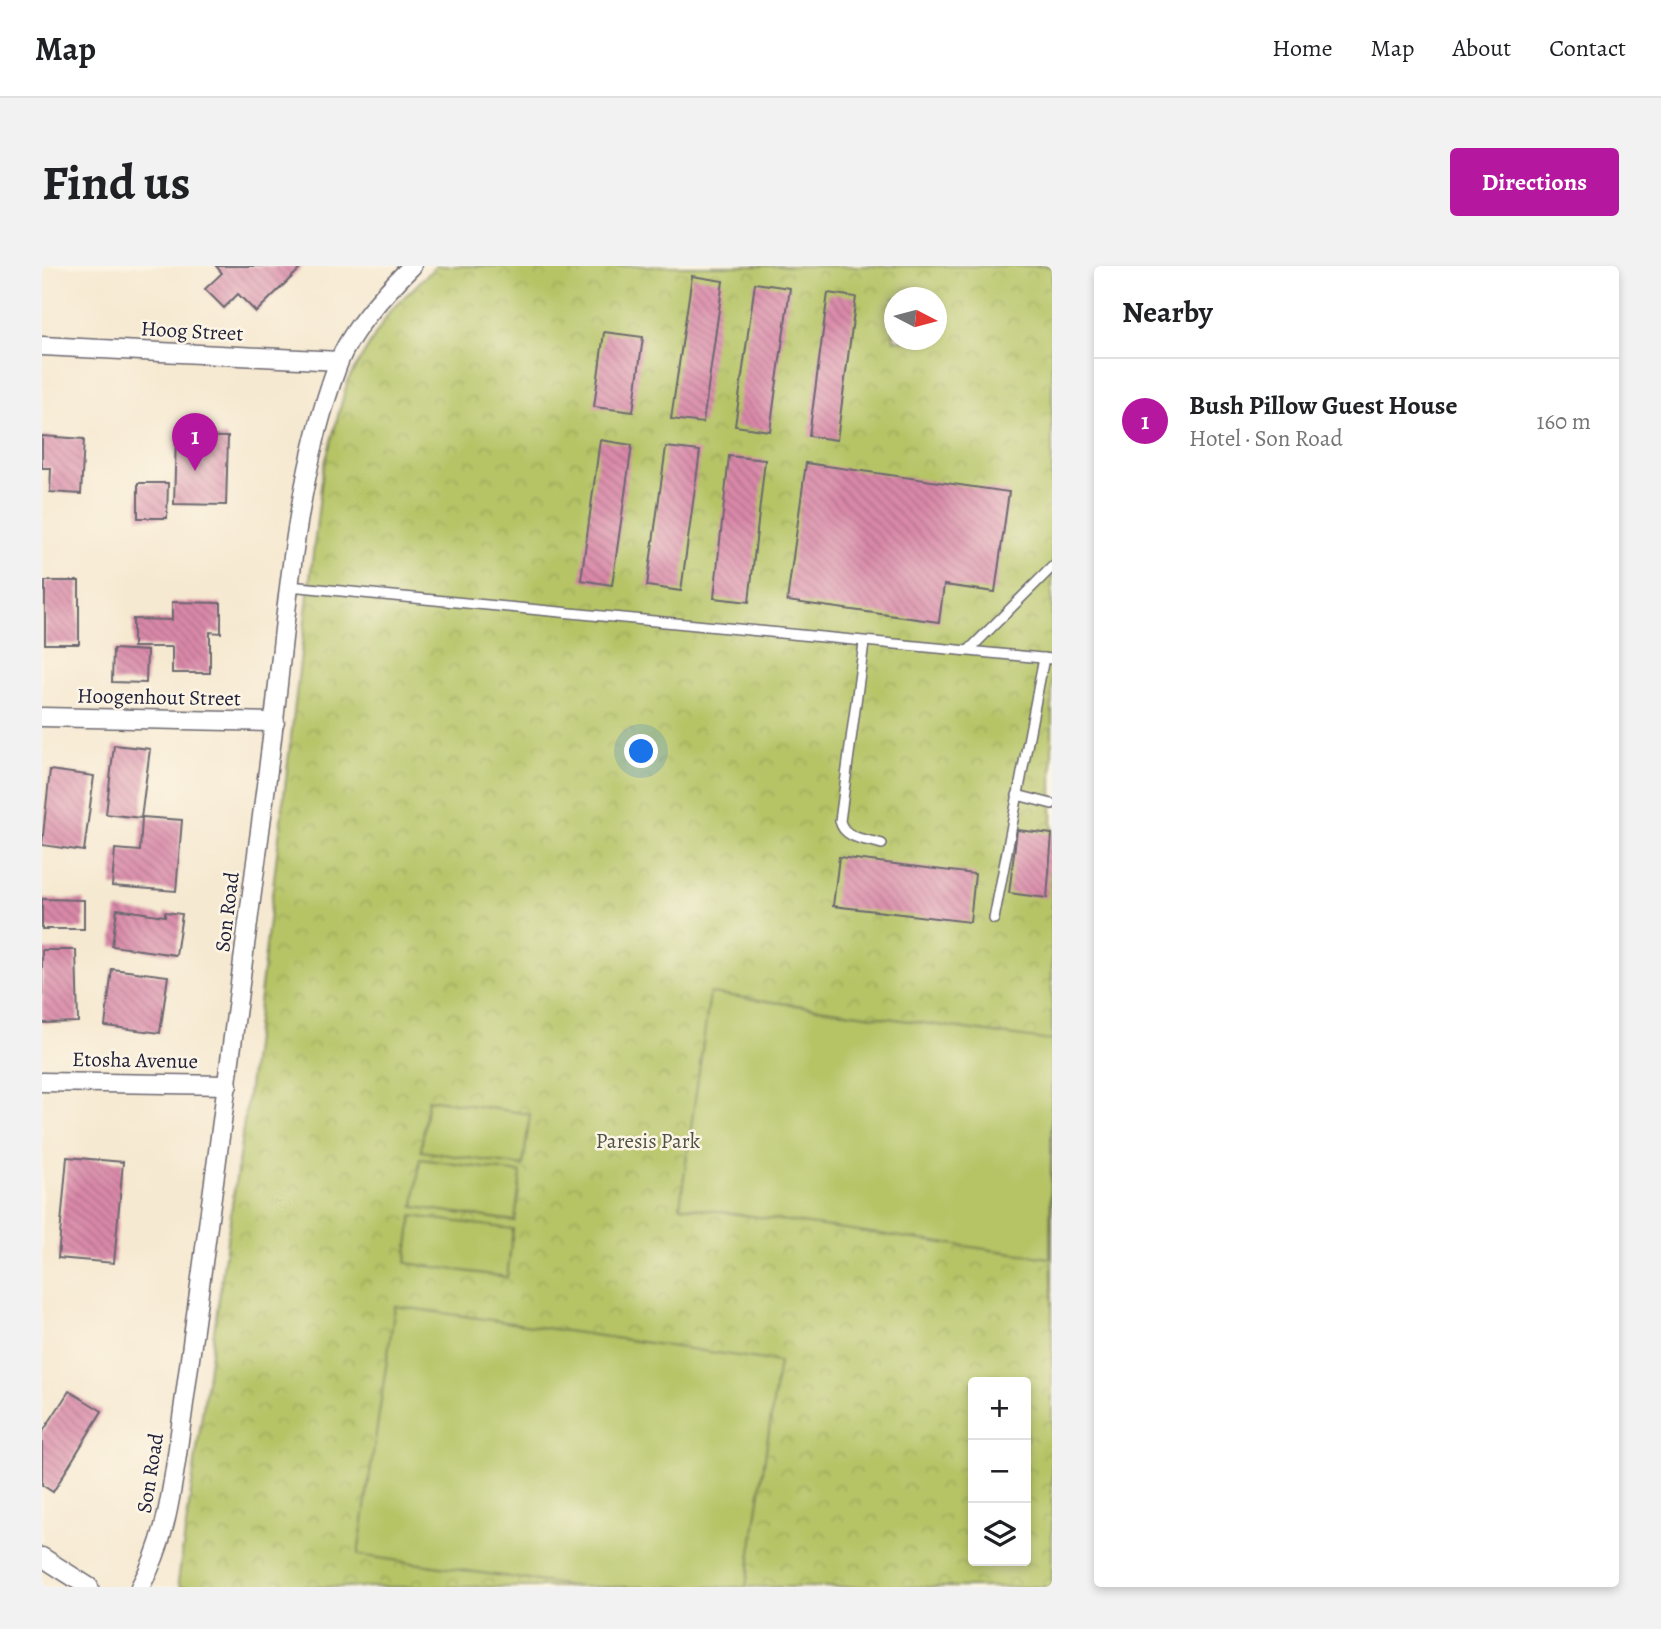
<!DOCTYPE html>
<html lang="en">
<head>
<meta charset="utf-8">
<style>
	body { margin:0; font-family:Alegreya,serif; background:#f2f2f2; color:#202124 }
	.controls { position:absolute; right:21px; bottom:21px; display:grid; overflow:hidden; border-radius:7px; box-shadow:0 4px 10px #0003 }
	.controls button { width:63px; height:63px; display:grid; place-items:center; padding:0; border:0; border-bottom:2px solid #e0e0e0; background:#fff; color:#202124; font:35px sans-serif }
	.compass { position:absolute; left:842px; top:21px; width:63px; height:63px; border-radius:50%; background:#fff; box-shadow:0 4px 10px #0003; rotate:96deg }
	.you { position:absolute; left:600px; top:486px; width:24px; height:24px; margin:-18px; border:5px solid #fff; border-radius:50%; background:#1a73e8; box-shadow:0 0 0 10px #1a73e833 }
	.badge { display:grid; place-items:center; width:46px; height:46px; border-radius:50%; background:#b5179e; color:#fff; font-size:23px; font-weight:700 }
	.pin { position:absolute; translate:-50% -58px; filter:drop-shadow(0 2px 4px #0008) }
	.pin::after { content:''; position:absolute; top:37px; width:24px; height:21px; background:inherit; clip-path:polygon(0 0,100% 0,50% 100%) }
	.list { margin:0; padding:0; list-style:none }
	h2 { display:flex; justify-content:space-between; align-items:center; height:91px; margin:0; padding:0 28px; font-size:30px }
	h2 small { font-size:23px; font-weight:400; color:#757577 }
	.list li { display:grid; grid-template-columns:46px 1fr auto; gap:21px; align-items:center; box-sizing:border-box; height:126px; padding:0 28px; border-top:2px solid #e0e0e0 }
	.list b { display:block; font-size:26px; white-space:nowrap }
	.list p { margin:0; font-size:23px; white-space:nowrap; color:#757577 }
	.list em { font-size:23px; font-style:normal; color:#757577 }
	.icon { flex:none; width:38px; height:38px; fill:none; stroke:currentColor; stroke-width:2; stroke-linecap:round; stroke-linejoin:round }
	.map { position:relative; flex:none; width:1010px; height:1321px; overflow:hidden; border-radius:7px }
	header { display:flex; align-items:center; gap:42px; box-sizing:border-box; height:98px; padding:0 35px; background:#fff; border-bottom:2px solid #e0e0e0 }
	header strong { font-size:33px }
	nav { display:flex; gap:38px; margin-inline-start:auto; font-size:24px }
	.intro { display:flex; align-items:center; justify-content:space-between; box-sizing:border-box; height:168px; padding:0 42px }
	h1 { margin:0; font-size:49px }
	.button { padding:18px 32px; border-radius:7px; background:#b5179e; color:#fff; font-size:24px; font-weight:700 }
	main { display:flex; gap:42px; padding:0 42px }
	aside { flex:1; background:#fff; border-radius:7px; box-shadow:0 4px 10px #0003 }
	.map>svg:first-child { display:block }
</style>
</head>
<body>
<header>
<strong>Map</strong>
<nav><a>Home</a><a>Map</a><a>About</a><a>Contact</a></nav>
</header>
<div class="intro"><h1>Find us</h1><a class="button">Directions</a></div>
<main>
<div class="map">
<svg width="1010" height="1321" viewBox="0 0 1010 1321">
	<defs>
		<pattern id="park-crowns" width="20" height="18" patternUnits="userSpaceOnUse" patternTransform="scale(1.75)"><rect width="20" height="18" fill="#b6c466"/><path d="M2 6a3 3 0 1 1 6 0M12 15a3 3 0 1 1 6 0" fill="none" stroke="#9ca859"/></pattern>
		<pattern id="building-back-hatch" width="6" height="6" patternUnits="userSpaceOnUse" patternTransform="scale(1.75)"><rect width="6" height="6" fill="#d988a8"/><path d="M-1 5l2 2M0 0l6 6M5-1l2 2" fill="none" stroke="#b06f8a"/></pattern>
	</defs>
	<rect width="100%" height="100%" fill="#fcf5e5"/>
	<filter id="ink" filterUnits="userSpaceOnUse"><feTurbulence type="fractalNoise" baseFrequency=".0143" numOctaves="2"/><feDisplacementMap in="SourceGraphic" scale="14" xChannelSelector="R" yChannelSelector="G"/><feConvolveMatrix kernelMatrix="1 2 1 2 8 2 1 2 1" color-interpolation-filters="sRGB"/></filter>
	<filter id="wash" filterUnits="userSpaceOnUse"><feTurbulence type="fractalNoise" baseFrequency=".00686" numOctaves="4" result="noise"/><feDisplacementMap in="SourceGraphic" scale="28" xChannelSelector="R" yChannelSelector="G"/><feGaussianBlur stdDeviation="1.57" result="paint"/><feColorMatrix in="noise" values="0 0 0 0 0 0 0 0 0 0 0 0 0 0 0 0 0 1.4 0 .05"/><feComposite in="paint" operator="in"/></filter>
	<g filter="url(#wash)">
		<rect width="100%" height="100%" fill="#f6e9d1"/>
		<path fill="url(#park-crowns)" stroke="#6c7350" stroke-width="2" fill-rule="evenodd" d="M394,0H1010V1321H139L136,1316L207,821L281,204L306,114L348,45ZM852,32H894V74H852ZM931,1116H984V1295H931Z"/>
		<g fill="#b6c466" stroke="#6c7350" stroke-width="2">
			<path d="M668,727L1010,775L1008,992L638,940Z"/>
			<path d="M386,833L488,848L481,900L379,885Z"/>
			<path d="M378,893L479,907L473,955L372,941Z"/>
			<path d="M370,950L471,963L465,1011L364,997Z"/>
			<path d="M353,1040L737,1096L704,1321H536L316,1289Z"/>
		</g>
		<g id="blocks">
			<g fill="url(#building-back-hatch)">
				<path d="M174,0H259L260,1L214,46L196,28L182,42L163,23L180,7Z"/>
				<path d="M650,10L681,15L661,157L629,153Z"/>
				<path d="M713,17L748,22L728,165L693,160Z"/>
				<path d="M786,27L814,31L795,174L767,170Z"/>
				<path d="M562,66L601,71L591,146L552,141Z"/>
				<path d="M0,170L42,173L39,228L8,226L9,202H0Z"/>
				<path d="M134,170L186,171L184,239L132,238Z"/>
				<path d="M558,174L590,179L570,319L539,314Z"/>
				<path d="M624,181L658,185L639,325L605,320Z"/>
				<path d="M687,190L723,194L707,336L672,332Z"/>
				<path d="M764,197L967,226L953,326L902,319L897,356L745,335Z"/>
				<path d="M96,217H126L125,252H96Z"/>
				<rect x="3" y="315" width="34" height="63"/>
				<path d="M130,336L179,337V367L168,366V407H130V381H91V353L130,354Z"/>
				<path d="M71,383L105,385L104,417L70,416Z"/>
				<path d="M72,479L108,483L99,552L64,548Z"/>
				<path d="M8,504L52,510L42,585L0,579Z"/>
				<path d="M100,551L140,554L134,625L70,620L73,583L98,585Z"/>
				<path d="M975,564L1010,568L1005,632L967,627Z"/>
				<path d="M797,591L933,608L928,656L791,640Z"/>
				<path d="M0,633L42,634V663H0Z"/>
				<path d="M75,643L123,650V646L140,648L134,689L70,680Z"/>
				<path d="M0,684H34L36,756L0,757Z"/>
				<path d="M70,703L126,710L118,767L63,760Z"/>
				<path d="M25,891L81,896L72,997L16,992Z"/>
				<path d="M27,1125L60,1145L11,1226L0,1219V1167Z"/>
			</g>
		</g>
	</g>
	<g filter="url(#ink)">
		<use href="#blocks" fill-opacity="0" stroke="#6c6870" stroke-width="2"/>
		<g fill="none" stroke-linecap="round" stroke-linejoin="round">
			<defs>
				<g id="service">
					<path d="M247,320L1010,393"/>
					<path d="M822,377L798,555C802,573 824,573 840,578"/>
					<path d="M927,384L1010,301"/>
					<path d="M975,529L1010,538"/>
					<path d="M952,653L1002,392"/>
				</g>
				<g id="minor">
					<path d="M0,80L297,95"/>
					<path d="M0,451L233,456"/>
					<path d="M0,816L186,819"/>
					<path d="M0,1291L47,1321"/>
					<path d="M98,1321C122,1279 128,1236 135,1189C166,961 197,732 226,504C244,369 248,227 296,98C309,63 344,26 370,0"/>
				</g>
			</defs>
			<use href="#service" stroke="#6c6870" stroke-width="12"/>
			<use href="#minor" stroke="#6c6870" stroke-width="21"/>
			<use href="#service" stroke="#fff" stroke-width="9"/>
			<use href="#minor" stroke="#fff" stroke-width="18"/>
		</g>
	</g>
	<g text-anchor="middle" stroke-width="5" stroke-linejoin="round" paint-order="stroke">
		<g font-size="21" fill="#22223b" stroke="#fcf5e5">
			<text transform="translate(150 65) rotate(3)" y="7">Hoog Street</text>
			<text transform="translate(117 431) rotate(1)" y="7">Hoogenhout Street</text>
			<text transform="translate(185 646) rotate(-83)" y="7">Son Road</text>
			<text transform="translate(93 794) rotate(1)" y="7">Etosha Avenue</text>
			<text transform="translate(108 1207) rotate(-81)" y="7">Son Road</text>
		</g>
		<g font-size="21" fill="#4e5348" stroke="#fcf5e5">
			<text x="606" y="882">Paresis Park</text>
		</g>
	</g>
</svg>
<div class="controls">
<button>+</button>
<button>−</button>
<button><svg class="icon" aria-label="layers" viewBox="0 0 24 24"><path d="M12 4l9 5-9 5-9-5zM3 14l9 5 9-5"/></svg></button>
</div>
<svg class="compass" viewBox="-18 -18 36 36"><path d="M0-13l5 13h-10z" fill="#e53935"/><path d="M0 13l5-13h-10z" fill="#757577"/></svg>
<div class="you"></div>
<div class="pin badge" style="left:153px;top:205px">1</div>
</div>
<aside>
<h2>Nearby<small></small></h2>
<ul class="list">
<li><span class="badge">1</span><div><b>Bush Pillow Guest House</b><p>Hotel · Son Road</p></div><em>160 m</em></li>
</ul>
</aside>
</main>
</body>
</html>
